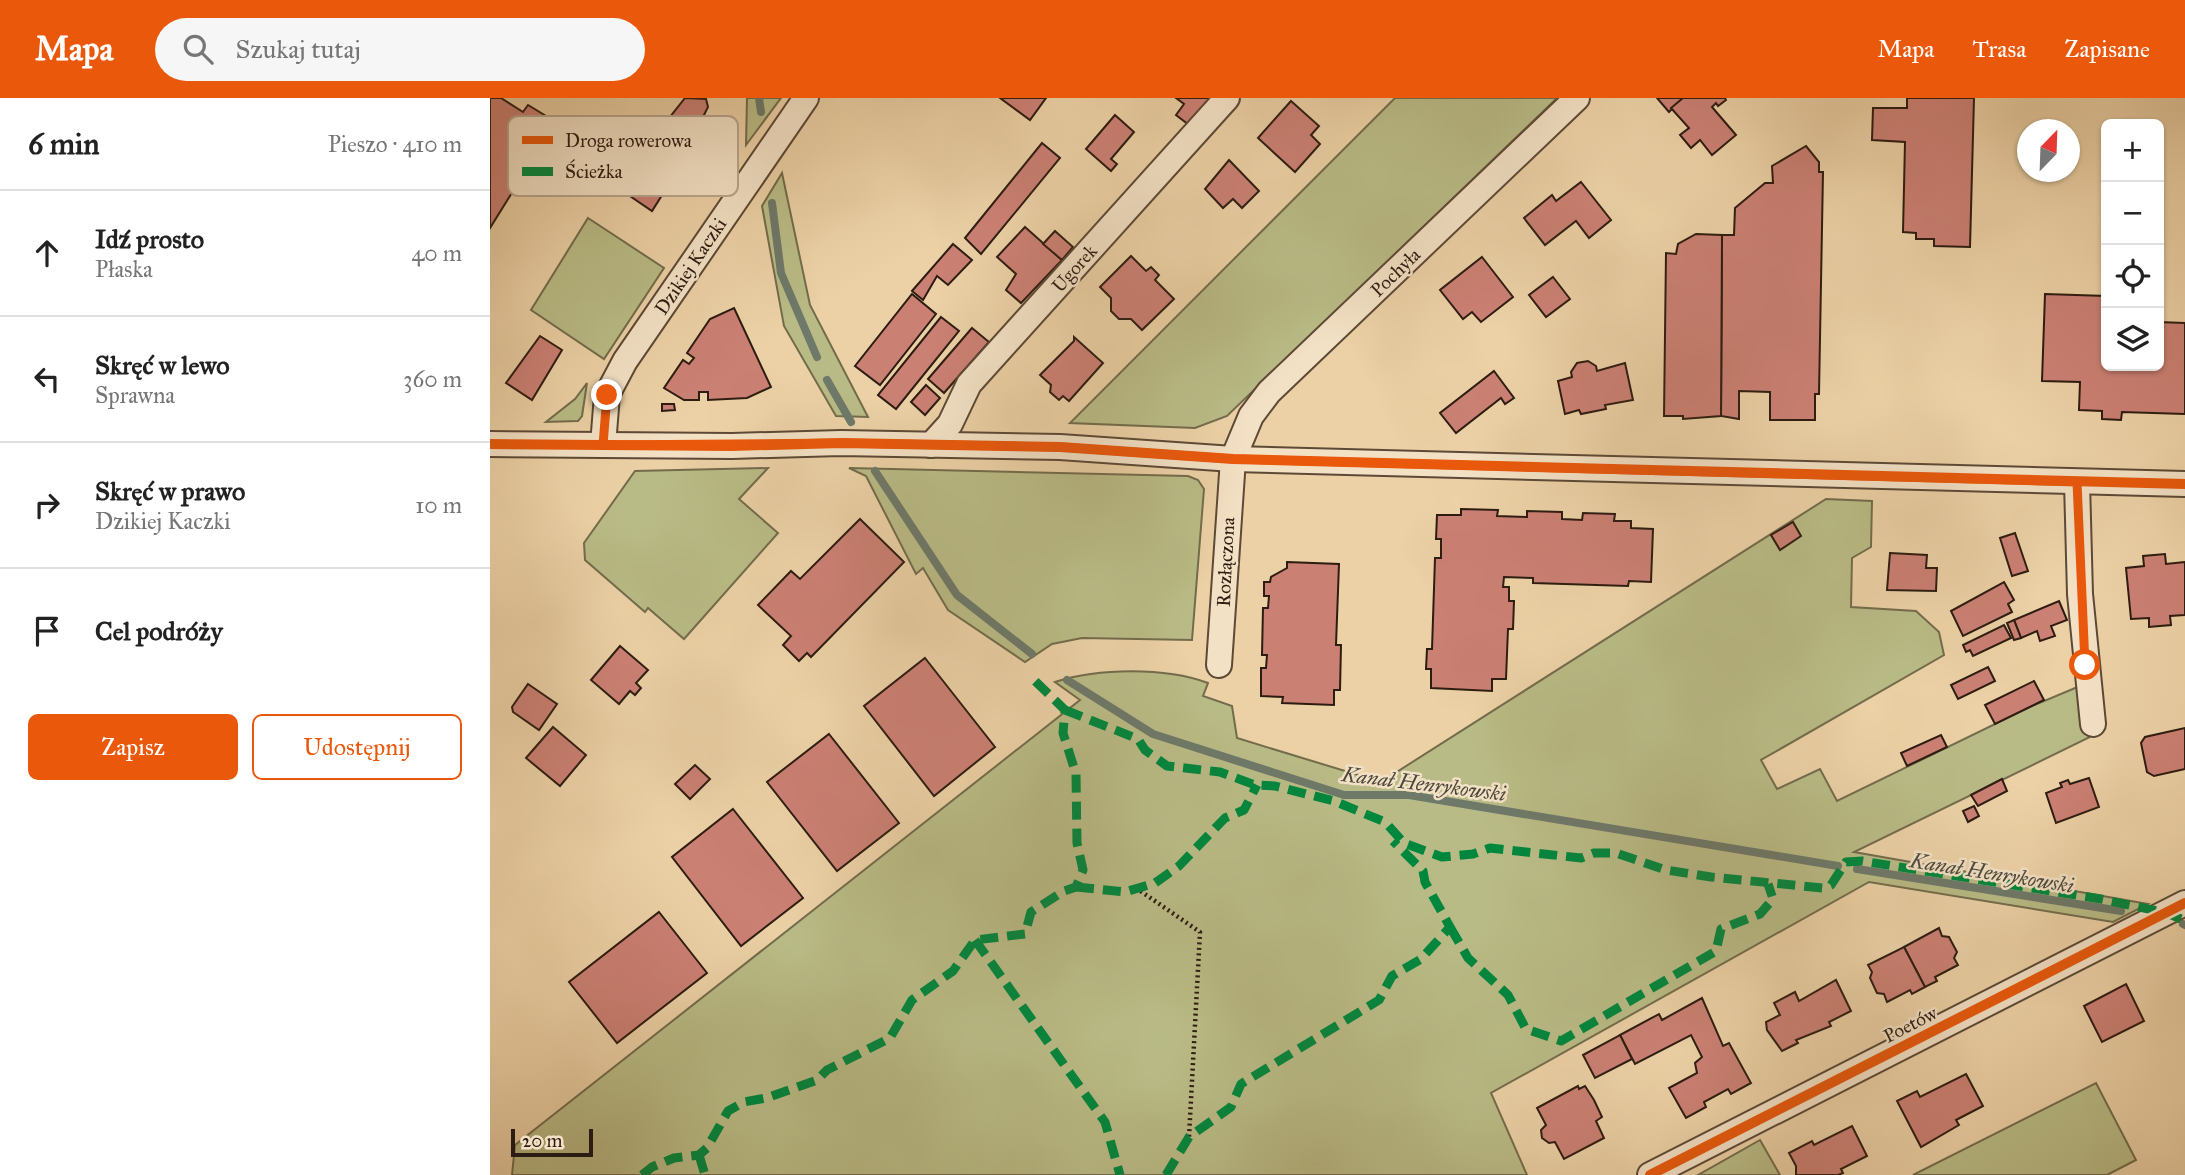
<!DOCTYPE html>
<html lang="pl">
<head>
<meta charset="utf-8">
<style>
	body { margin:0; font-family:"IM FELL Great Primer",serif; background:#f6f6f6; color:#222 }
	.controls { position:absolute; right:21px; top:21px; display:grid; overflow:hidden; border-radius:10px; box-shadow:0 2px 5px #0004 }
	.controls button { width:63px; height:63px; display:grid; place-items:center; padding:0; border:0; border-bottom:2px solid #e0e0e0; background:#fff; color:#222; font:35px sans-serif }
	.compass { position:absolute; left:1527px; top:21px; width:63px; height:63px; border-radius:50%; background:#fff; box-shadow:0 2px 5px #0004; rotate:23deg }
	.scale { position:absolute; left:21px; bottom:18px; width:82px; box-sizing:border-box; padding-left:7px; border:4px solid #2d1c11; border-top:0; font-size:19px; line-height:24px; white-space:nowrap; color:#2d1c11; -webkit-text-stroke:5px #f3e1c5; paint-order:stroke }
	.stop { position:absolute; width:21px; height:21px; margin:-16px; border:5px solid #ea580c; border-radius:50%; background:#fff }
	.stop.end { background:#ea580c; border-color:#fff; box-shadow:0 2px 7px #0008 }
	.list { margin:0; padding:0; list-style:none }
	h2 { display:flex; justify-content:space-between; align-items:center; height:91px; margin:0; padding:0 28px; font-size:30px }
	h2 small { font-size:23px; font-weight:400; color:#767676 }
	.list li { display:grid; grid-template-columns:46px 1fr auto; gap:21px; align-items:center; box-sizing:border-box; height:126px; padding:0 28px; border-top:2px solid #e0e0e0 }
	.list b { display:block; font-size:26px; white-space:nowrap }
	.list p { margin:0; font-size:23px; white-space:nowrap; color:#767676 }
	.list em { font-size:23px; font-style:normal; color:#767676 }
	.actions { display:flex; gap:14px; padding:21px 28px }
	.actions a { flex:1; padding:16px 0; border:2px solid #ea580c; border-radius:10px; text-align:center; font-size:24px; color:#ea580c }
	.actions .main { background:#ea580c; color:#fff }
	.icon { flex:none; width:38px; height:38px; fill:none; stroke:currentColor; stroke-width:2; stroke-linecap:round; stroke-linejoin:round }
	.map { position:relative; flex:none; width:1695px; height:1077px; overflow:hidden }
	header { display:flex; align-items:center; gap:42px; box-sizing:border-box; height:98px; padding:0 35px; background:#ea580c; color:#fff }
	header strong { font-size:33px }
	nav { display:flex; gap:38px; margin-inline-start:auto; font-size:24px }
	.search { width:490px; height:63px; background:#f6f6f6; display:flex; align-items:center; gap:18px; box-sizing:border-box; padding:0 24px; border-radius:38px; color:#767676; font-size:26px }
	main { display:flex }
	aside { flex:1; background:#fff }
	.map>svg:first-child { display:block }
</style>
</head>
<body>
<header>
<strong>Mapa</strong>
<div class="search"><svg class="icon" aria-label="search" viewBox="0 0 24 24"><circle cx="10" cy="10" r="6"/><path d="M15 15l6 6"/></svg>Szukaj tutaj</div>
<nav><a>Mapa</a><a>Trasa</a><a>Zapisane</a></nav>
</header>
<main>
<aside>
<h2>6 min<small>Pieszo · 410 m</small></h2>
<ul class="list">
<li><svg class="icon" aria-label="ahead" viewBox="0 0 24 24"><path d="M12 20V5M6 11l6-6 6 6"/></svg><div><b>Idź prosto</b><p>Płaska</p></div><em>40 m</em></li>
<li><svg class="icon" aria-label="left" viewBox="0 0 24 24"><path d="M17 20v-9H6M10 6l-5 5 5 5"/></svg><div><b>Skręć w lewo</b><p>Sprawna</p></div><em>360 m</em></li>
<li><svg class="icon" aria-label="right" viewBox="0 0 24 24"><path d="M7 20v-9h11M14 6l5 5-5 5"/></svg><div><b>Skręć w prawo</b><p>Dzikiej Kaczki</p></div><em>10 m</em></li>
<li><svg class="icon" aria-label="arrive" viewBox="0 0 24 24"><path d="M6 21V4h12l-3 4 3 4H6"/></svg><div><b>Cel podróży</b></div></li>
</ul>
<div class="actions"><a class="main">Zapisz</a><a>Udostępnij</a></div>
</aside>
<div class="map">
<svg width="1695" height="1077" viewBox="0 0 1695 1077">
	<rect width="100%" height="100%" fill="#ecd1a6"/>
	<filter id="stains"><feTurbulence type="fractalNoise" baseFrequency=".00286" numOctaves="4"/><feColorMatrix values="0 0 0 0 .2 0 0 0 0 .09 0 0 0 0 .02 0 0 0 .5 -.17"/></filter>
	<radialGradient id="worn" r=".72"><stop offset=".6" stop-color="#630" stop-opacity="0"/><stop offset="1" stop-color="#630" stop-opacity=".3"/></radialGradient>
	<g fill="#b9bb86" stroke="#736c4c" stroke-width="2">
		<path d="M257,0H291L256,47Z"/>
		<path d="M905,0H1067L737,318L705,330L580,325Z"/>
		<path d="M292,75L320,207L378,319L346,318L294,228L272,108Z"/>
		<path d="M98,120L174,170L114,261L41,212Z"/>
		<path d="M97,285L92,318L88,323L56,324L85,301Z"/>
		<path d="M278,370L249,401L288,435L194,541L158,510L155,514L95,462L94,445L145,373Z"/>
		<path d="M359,370L698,378L708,382L714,391L702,542L592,540L562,546L535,564L458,512L433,470L426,476L376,378Z"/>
		<path d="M1336,401L1382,403L1381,449L1362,460L1361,509L1426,513L1449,534L1454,557L1271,662L1287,691L1330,671L1347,703L1542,608L1590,588L1600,639L1364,754L1658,806L1623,824L1379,784L1001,995L1037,1077H22L25,1047L590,602L565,584C608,570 675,569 718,585L713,598L742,608L747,640L891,684Z"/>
		<path d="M1606,985L1646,1062L1617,1077H1423Z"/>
		<path d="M1270,1042L1290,1077H1208Z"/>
	</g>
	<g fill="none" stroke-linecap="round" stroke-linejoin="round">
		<g stroke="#6e7969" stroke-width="8">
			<path d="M269,0L271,14"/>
			<path d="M282,105L291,175L327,259"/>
			<path d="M337,282L361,324"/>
			<path d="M385,373L467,497L542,556"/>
			<path d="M577,582L663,636L854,697H919L1348,768"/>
			<path d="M1367,771L1631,813"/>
			<path d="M1693,826L1695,827"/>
		</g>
	</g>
	<g fill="#cb8074" stroke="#2d1c11" stroke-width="2">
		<path d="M0,0H11L33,14L38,7L66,24L0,130Z"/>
		<path d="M195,0L216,1L218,9L214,17L220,21L200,56L171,37L182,20L180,19Z"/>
		<path d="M510,0H556L540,22Z"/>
		<path d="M686,0H724L699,27L686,17L694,6Z"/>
		<path d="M1167,0H1193L1179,14Z"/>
		<path d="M1193,0H1235L1236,2L1228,8L1226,5L1222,9L1246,37L1222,57L1210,42L1201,50L1190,37L1199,30L1181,10Z"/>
		<path d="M1417,0H1484L1480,149L1444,148V141H1426V135L1413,134L1415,44L1382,42L1383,10H1417Z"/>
		<path d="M801,3L829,28L821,37L830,46L805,74L768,40Z"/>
		<path d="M625,17L644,34L621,61L627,66L621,73L596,51Z"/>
		<path d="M171,37L214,65L196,93L181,83L162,113L134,94L142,81L139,78Z"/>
		<path d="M552,45L570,60L491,156L475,140Z"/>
		<path d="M1316,48L1329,64V74H1333L1329,296H1325V322H1280V294L1249,293V321L1231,318L1232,137H1244L1245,110L1275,85H1283L1282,68Z"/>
		<path d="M739,62L769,93L752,110L743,101L733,110L715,91Z"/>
		<path d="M1091,84L1121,122L1099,140L1086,123L1055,147L1034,120L1062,97L1066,103Z"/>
		<path d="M535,129L572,162L531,205L516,192L526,176L507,159Z"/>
		<path d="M565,133L583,149L572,162L553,146Z"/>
		<path d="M1206,136L1232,137L1231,318L1193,321V318H1174L1176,155L1186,156L1188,146Z"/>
		<path d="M463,146L482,162L458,187L447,178L433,202L422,193Z"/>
		<path d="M641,158L656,173L661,169L669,177L665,182L684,201L652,232L641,221H629L621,213V200L610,189Z"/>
		<path d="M992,159L1023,199L991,224L982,214L973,221L950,192Z"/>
		<path d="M1063,179L1080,201L1056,219L1039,197Z"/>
		<path d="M422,196L446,216L390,287L365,268Z"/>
		<path d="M1555,196L1616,198V268H1669V224L1695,225V316L1632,314L1631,322L1612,321V313L1589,312L1590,284L1552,283Z"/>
		<path d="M244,210L281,289L257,300L218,302V294H209V302H194L174,290L193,262L199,266L204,260L197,255L220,221Z"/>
		<path d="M451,219L469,233L406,311L388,297Z"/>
		<path d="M482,230L499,244L454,295L438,281Z"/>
		<path d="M50,238L72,252L42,302L16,285Z"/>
		<path d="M584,239L613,265L579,303L573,298L569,302L560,294L561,287L550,277L584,243Z"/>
		<path d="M1098,263L1106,268L1107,273L1135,265L1143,302L1115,307L1116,311L1091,316L1089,312L1075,316L1068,283L1082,279L1081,274L1087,265Z"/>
		<path d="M1004,273L1024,300L1015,306L1011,300L966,335L950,315Z"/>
		<path d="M436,287L450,300L435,317L421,304Z"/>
		<path d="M172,306H184L185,312L172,313Z"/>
		<path d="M971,411L1008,412L1007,418L1037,419V413L1072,414V421L1092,422L1093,415L1125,416L1124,423H1141V430L1163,431L1161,484L1139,483L1138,488L1043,485V480L1014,479L1013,489H1019V503H1024L1023,531H1018L1016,581H1002V593L941,590V571H936L937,551H942L945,460H951V441H946L947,417H971Z"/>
		<path d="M370,421L414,464L321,559L317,555L309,563L293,547L301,538L268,507L301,473L310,481Z"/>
		<path d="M1303,424L1311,438L1290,452L1281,437Z"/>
		<path d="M1525,435L1538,473L1522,478L1510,440Z"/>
		<path d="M1400,455L1437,457L1436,470H1447L1446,493L1397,492Z"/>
		<path d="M1675,456L1676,466L1695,464V517L1680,518L1681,527L1659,529V520L1641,521L1636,470L1654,468L1653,458Z"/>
		<path d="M797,464L849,466L846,547H851L850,592H844V607L792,605L793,599L771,598V570H776L777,557H772L773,510H778L779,498H774V484H780L781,479L797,470Z"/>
		<path d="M1514,484L1524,502L1518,506L1522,514L1473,538L1461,513Z"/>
		<path d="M1569,503L1577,522L1561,528L1565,538L1550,543L1547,533L1531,540L1524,522Z"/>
		<path d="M1524,522L1531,540L1524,542L1517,525Z"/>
		<path d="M1514,527L1521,540L1483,558L1480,552L1476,554L1473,547Z"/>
		<path d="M130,548L158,572L146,585L151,590L145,597L140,593L129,606L101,582Z"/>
		<path d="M435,560L505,649L444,698L374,608Z"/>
		<path d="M1498,569L1505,583L1468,601L1461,587Z"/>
		<path d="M1544,583L1554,602L1505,626L1495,607Z"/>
		<path d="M38,586L67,606L49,632L23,614L22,609Z"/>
		<path d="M63,629L96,657L70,688L36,660Z"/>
		<path d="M1695,630V671L1664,678L1657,674L1651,645L1655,639Z"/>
		<path d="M339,636L409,725L347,773L277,684Z"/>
		<path d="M1451,637L1457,649L1417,668L1411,655Z"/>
		<path d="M205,667L220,681L200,701L185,686Z"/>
		<path d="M1599,680L1609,709L1566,725L1556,695L1572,689L1570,685L1578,682L1580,686Z"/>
		<path d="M1512,681L1517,693L1488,708L1481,697Z"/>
		<path d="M1484,708L1489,718L1478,724L1473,713Z"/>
		<path d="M243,711L313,800L251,848L182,759Z"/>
		<path d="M169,814L217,875L127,945L79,884Z"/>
		<path d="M1449,830L1452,838L1459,839L1467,854L1464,860L1468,867L1445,879L1447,883L1435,889L1414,849Z"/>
		<path d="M1414,849L1435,889L1422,896L1420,892L1397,904L1394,896L1387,895L1380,880L1382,874L1378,867Z"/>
		<path d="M1346,882L1361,913L1339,924L1341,928L1306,942L1308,945L1292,953L1277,932L1276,924L1290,917L1284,905L1305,894L1309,903Z"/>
		<path d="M1636,886L1654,923L1612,944L1594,908Z"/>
		<path d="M1212,900L1233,948L1239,945L1261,985L1241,996L1238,991L1214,1004L1216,1009L1196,1020L1179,990L1207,975L1205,965L1212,959L1201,937L1145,966L1130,937L1169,916L1172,922Z"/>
		<path d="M1130,937L1142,961L1105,980L1093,957Z"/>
		<path d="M1476,976L1493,1008L1466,1022L1469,1027L1431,1049L1407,1003L1427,993L1430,999Z"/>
		<path d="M1088,988L1089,991L1095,988L1104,1002L1112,1019L1106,1023L1114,1040L1074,1061L1065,1044L1059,1045L1052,1040L1051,1032L1056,1027L1047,1010Z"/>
		<path d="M1362,1028L1377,1058L1351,1071L1353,1075L1348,1077H1306V1068L1299,1055L1322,1043L1324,1047Z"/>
	</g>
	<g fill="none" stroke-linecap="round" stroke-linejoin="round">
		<defs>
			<g id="street">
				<path d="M0,346L242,348L351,345L570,349L743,361L1695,386"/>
				<path d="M113,347L117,297L135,263L316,0"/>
				<path d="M441,347L460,326L479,286L737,0"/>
				<path d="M1587,384L1590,496L1603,626"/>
				<path d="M729,567L743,361L761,318L779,294L1087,0"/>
				<path d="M1160,1077L1695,805"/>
			</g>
		</defs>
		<use href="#street" stroke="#5d4936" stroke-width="28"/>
		<path stroke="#2d1c11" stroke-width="4.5" stroke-dasharray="2 3.5" stroke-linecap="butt" d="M646,790L710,834L699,1039"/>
		<use href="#street" stroke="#f3e1c5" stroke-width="24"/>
		<g stroke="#00873e" stroke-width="9" stroke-dasharray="18 9" stroke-linecap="butt">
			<path d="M575,612L648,641L655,652L677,668L730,674L765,687L785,688L844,703L895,724L914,745L952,759L983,756L1000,750L1091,760L1104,755H1126L1176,772L1221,779L1333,790L1341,787L1356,764L1372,763L1611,801L1677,815L1691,821"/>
			<path d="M586,789L635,794L665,785L689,768L735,720L754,712L767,687"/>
			<path d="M960,829L978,860L1018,897L1036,931L1071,943L1226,853L1231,831L1270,816L1283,801L1278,786"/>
			<path d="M485,842L615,1024L630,1077"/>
			<path d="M209,1057L215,1077"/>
			<path d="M152,1077L162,1069L184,1060L209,1057L217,1050L238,1013L254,1004L276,1000L327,982L337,972L400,940L422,902L463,873L485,842L535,836L541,814L574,793L586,789L593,772L587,745L586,676L573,635L575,612L545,583"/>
			<path d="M676,1077L699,1039L741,1009L751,986L889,902L902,878L931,861L960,829L935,784L933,773L903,743"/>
		</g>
		<defs>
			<g id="cycleway">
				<path d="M0,346L242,348L351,345L570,349L743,361L1695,386"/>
				<path d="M1160,1077L1695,805"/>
			</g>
		</defs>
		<use href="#cycleway" stroke="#f3e1c5" stroke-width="15"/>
		<use href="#cycleway" stroke="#e8590c" stroke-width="10"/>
	</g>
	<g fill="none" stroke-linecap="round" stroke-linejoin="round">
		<path stroke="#ea580c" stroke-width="9" d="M117,297L113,347L351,345L570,349L743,361L1587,384L1595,567"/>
	</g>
	<g text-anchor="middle" stroke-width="5" stroke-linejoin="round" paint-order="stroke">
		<g font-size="19" fill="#2d1c11" stroke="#f3e1c5">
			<text transform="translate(200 168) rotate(-56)" y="7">Dzikiej Kaczki</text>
			<text transform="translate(584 170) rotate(-48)" y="7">Ugorek</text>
			<text transform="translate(905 174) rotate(-44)" y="7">Pochyła</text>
			<text transform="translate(735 464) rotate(-87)" y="7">Rozłączona</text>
			<text transform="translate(1420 926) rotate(-27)" y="7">Poetów</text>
		</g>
		<g font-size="21" font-style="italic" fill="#4d4a3d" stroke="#f3e1c5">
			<text transform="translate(934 686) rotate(7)" y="7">Kanał Henrykowski</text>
			<text transform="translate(1502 775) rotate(9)" y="7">Kanał Henrykowski</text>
		</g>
	</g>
	<rect x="18" y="18" width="230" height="80" rx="10" fill="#f3e1c5" stroke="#b8a68f" stroke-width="2"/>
	<rect x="32" y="38" width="31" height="8" fill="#e8590c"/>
	<rect x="32" y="69" width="31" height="9" fill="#00873e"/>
	<g font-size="19" fill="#2d1c11">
		<text x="75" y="49">Droga rowerowa</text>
		<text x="75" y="80">Ścieżka</text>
	</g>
	<rect width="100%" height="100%" filter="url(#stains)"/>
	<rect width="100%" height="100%" fill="url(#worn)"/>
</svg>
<div class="controls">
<button>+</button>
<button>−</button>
<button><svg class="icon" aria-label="locate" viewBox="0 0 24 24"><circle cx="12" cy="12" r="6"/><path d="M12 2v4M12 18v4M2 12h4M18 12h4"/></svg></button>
<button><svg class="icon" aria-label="layers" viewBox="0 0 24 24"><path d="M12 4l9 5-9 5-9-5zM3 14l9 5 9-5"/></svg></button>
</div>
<svg class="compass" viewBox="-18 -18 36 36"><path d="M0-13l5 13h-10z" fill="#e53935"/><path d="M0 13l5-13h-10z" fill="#767676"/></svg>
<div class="scale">20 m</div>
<div class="stop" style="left:1595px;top:567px"></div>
<div class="stop end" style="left:117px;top:297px"></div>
</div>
</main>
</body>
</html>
